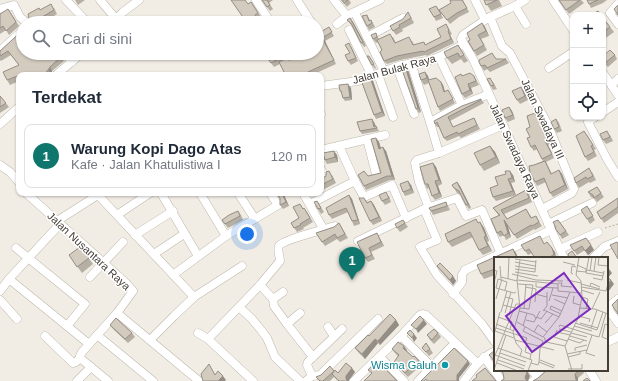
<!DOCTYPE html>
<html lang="id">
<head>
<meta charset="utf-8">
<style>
	body { margin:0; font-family:Helvetica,sans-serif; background:#f2f2f3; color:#1f2937 }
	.controls { position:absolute; right:12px; top:12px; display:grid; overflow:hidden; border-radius:8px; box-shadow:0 1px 3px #0004 }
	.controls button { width:36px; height:36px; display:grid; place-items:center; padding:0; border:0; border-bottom:1px solid #e0e1e3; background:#fff; color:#1f2937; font:20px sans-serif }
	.you { position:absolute; left:247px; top:234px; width:14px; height:14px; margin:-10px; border:3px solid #fff; border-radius:50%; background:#1a73e8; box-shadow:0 0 0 6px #1a73e833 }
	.badge { display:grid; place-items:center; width:26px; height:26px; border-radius:50%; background:#0f766e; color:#fff; font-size:13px; font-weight:700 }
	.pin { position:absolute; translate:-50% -33px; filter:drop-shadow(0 1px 2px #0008) }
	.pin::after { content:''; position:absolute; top:21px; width:14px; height:12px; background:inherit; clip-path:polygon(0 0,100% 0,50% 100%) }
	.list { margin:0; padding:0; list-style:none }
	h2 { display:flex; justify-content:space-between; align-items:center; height:52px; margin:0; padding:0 16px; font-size:17px }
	h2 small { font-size:13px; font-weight:400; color:#747a83 }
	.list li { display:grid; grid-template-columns:26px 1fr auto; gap:12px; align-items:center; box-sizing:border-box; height:64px; margin:0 8px 8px; padding:0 8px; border:1px solid #e0e1e3; border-radius:8px }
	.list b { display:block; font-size:15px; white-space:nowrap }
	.list p { margin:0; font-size:13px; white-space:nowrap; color:#747a83 }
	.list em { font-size:13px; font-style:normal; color:#747a83 }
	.icon { flex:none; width:22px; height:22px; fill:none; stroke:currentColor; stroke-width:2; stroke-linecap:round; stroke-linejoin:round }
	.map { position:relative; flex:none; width:618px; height:381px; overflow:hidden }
	.search { position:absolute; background:#fff; box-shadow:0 1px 3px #0004; left:16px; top:16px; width:308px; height:44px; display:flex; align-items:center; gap:10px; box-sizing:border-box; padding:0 14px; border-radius:22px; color:#747a83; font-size:15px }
	.panel { position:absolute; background:#fff; box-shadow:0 1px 3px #0004; left:16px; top:72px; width:308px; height:124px; border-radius:8px }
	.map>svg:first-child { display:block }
</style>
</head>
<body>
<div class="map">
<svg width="618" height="381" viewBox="0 0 618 381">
	<rect width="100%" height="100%" fill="#f1ede5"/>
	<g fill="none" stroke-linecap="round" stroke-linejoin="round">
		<defs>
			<g id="minor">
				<path d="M66,0L88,23"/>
				<path d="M100,0L116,19"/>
				<path d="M256,0L271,23"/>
				<path d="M297,0L311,22"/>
				<path d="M334,0L347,16"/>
				<path d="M475,0L485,20L463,35L461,39L473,59L564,258"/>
				<path d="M553,0L573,30"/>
				<path d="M618,4L610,13L618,24"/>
				<path d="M515,6L526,24"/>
				<path d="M0,9L14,5L20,17L27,23"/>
				<path d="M355,13L384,71"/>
				<path d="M490,17L502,46L510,53L548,125L574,189L572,193L542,209"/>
				<path d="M486,19L515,6L525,0"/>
				<path d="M112,23L123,12L139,0"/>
				<path d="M337,24L350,14L380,0"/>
				<path d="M349,30L372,76"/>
				<path d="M367,37L403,18"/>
				<path d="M0,51L23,30"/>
				<path d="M65,53L72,62"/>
				<path d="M439,57L462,105"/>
				<path d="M411,63L430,122L439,153L503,125"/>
				<path d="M397,67L414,114"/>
				<path d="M549,68L573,52"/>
				<path d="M603,73L618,95"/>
				<path d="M378,74L393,117"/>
				<path d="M56,75L82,53"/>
				<path d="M612,84L618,79"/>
				<path d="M321,86L358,81L401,65L428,61L439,57L464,44"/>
				<path d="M603,112L618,102"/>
				<path d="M321,114V115"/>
				<path d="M595,117L588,122L607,159L618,177"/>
				<path d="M430,122L462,105L489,94"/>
				<path d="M0,124L19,107"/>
				<path d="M367,139L376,174"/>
				<path d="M339,146L355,181"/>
				<path d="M321,150L385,135"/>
				<path d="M0,165L10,172L19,182"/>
				<path d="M321,169L324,177"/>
				<path d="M26,193L125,282L133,291L117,313L82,352L80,356V358L76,362L73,363L45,336"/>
				<path d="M161,193L198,256"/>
				<path d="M200,193L226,236"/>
				<path d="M238,193L255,219"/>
				<path d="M303,193L324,230"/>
				<path d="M98,195L194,297"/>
				<path d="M310,204L355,181L364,197L392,185L406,218"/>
				<path d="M429,208L419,182L415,163L417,160L439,153"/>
				<path d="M424,209L437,240L420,247L437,275L482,324L495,342"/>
				<path d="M117,215L150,193"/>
				<path d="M57,221L101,193"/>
				<path d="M548,224L592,203"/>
				<path d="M135,235L173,211"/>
				<path d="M358,241L424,209L457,198L466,216L482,210L501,254"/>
				<path d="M16,248L85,304L67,326L89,344"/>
				<path d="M560,249L598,232"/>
				<path d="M154,254L184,234"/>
				<path d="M593,258L604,247L618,241"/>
				<path d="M173,275L226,236L278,205L270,193"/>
				<path d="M90,277L123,242"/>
				<path d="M9,279L67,326"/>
				<path d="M260,285L273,299L274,306L287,324L313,357"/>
				<path d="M0,291L9,279L60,224"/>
				<path d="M453,294L462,282V275L465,270L551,230"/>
				<path d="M273,299L283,292"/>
				<path d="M618,299L609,306L608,309L618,323"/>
				<path d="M0,300L17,319"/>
				<path d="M239,307L252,319L261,330L267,338L275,357L300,381"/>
				<path d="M117,313L199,381"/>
				<path d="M287,324L300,313"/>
				<path d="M328,327L334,336"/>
				<path d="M198,333L208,339L253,381"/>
				<path d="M97,335L153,381"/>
				<path d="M401,336L432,367"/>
				<path d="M208,339L260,285L280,261C280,257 277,250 279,246C282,240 326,229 335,226"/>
				<path d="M150,340L174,316L194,297L242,266"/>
				<path d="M607,342L618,337"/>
				<path d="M380,357L404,381"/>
				<path d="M484,357L502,381"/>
				<path d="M80,358L108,381"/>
				<path d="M532,370L538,378"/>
				<path d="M589,370L596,381"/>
				<path d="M312,376L320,375L378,319"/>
				<path d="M77,381L91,367"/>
				<path d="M306,381L312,376L307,365L308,362L342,329"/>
				<path d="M354,381L401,336L420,315L423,314L426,315L477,363"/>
				<path d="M418,381L455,343"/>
				<path d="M464,381C474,367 480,359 495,351"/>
				<path d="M533,381L548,370"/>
			</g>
		</defs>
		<use href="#minor" stroke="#beb7ac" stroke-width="9"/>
		<path stroke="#bbaf9c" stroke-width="1" stroke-dasharray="2 2" stroke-linecap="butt" d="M605,228L618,224"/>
		<use href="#minor" stroke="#fff" stroke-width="8"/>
	</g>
	<g fill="#b6afa4">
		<path d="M75,0H85L78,5Z"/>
		<path d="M262,0H273L269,3L273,9L270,11Z"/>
		<path d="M341,0H349L351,3L347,7Z"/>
		<path d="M463,0L469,12L459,17L450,24L439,10L443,18L436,21L434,17L436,6L439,10Z"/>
		<path d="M484,0H499L502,6L491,11Z"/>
		<path d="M559,0H581L584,3L569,14Z"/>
		<path d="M587,0H607L603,3L591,8Z"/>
		<path d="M251,2L261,17L258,19L248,4Z"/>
		<path d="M54,8L57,14L42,23H30L40,10Z"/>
		<path d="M0,13V14L11,13L19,26L9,35L6,30L0,34Z"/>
		<path d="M367,15L370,20H371L373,23L375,27L369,30L367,26Z"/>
		<path d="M411,17L414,23L402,29L403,31L396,35L390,26Z"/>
		<path d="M350,18L353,22L366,46L364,47L361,43L352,26L347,20Z"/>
		<path d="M603,18L614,32L603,40Z"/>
		<path d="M482,23L485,27L489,36L481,39L487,50L477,56L474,51L470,40Z"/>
		<path d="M446,24L452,34L450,35L454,43L427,56L426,55L400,60L387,64L384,61L382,50L378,42L376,43L373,39L376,33L379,39L393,37L396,43L412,41L414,45H425L441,37Z"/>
		<path d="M23,30L58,53L64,61L52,71L50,75H19V81L10,85L7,80L19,65L11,55L1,61L0,60V51Z"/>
		<path d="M331,31L334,36L325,41L336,64L312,75H280L285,74L280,64L274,67L267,57L269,56L267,53H277L282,61L288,60L317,53V34Z"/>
		<path d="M458,45L468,61L464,63L461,59L452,64L447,58Z"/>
		<path d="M351,46L358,61L351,65L348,61Z"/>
		<path d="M615,55L617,59L608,67L603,62V56Z"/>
		<path d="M496,59H506L509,63L490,72L487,69L484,71L481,66Z"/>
		<path d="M372,60L376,68L375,69L372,65Z"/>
		<path d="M405,66L408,70L421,112L419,113L416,109Z"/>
		<path d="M425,72L428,76L429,80L441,82L443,85L445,92L448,90L455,103L440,111L438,107L429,83L424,85L421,80Z"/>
		<path d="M462,76H474L479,85L471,88L473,94L465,98L462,94Z"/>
		<path d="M370,77L373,81L385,116L376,119L374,115Z"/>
		<path d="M493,82L497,89L493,90L491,86Z"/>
		<path d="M351,88L352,100L345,101L343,98L342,94L340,91Z"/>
		<path d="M524,91L528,100L520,104L517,100Z"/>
		<path d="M0,96L9,107L0,113Z"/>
		<path d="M481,99L484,103L450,121L453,127L474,118L480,129L461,138L459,136L447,141L444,138L439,127H437L435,124Z"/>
		<path d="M509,107L512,111L515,119L508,122L505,118Z"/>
		<path d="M537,117L543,127L550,144L548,145L554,158L546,162L552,174L559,170L562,174L568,189L553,197L550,193L546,182L537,186L535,182L534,165L543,161L537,149L534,151L531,147L530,137V127Z"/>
		<path d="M556,119L559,123L562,131L557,133L554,129Z"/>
		<path d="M374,122L376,126L379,131L362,134L360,131Z"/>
		<path d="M587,135L596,149L594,150L597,156L588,161L585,157Z"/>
		<path d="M610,135L613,141L606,144L603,140Z"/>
		<path d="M376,138L379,142L381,148L386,151L395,180H390L366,190L364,186L368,176L381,173Z"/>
		<path d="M490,146L495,152L500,163L484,171L480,165Z"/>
		<path d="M337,155L338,162L327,164L325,160Z"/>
		<path d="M433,163L436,167L442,184L438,186L442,197L435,200L432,196L429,188L427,189L425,184Z"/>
		<path d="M592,172L596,180L590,183L589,182L579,188L576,183Z"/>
		<path d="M332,175L336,183L321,191V177L323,178L326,176Z"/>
		<path d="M513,175L515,182L511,183L516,195L496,201L493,197L498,185Z"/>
		<path d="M457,182L460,186L471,208L469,209L466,205L461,195L457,193L454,188Z"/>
		<path d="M411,185L414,193L405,196L403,192Z"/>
		<path d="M597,187L604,197L597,202L595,199L591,197L588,192Z"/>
		<path d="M526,190L529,194L532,202L504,214L507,219L526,209L532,218L538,220L542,226L535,230L534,229L517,239L507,224L511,237L506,240L504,235L500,237L497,233L499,216L493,208Z"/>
		<path d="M276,193H283L289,206L283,209L280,205V198Z"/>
		<path d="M349,195L352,199L360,224L354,226L352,221L348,212L332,219L329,215Z"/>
		<path d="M389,196L391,202L385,205L382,201Z"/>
		<path d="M618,198V213L604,223L597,212Z"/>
		<path d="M317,201L324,212L321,214L318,209Z"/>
		<path d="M371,201L374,205L382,221L373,225L370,221L367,202Z"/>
		<path d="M446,202L450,210L433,215L431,211Z"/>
		<path d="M587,206L595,220L590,224L587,219Z"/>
		<path d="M303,208L307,212L313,222L303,228L304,229L297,232L291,223L299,218Z"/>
		<path d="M238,211L241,215L243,220L228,228L222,220Z"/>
		<path d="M403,220L408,227L400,232L397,228Z"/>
		<path d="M558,220L569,235L562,239L560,235L556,228Z"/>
		<path d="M480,222L484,228L489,241L487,242L492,251L483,255L479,250L473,237L452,247L448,242Z"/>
		<path d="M339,223L348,238L340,242L337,239L325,246L322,242L334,227Z"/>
		<path d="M377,233L379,237L384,246L371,252L375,259L368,262L365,258L357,242Z"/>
		<path d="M586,238L594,250L588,255L585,250L577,255L570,245Z"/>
		<path d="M544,244L555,252L556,258H535L532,253L528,255L521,245Z"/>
		<path d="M513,249L516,253L518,258H495V275L484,279L481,274L477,265Z"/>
		<path d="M69,255L89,258L93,264L82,273Z"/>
		<path d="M437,266L456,281L453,285L440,270Z"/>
		<path d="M396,320L399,325L380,345L378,343L365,359L358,352L355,348L369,336Z"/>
		<path d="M110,325L132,333L135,337L128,343L113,329Z"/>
		<path d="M438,333L441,337L434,344L430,340L427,335Z"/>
		<path d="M426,343L433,353L429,356L422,348Z"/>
		<path d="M392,349L407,350V351L413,357L418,360L422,366L418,370L417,369L408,377L397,366L394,362L398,356L395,353Z"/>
		<path d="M547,370H583L584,373L578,378H538Z"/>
		<path d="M334,371L338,373L355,372L349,380V381H338L334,377L330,381H319L316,377Z"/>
	</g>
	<g fill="#948e86">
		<path d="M350,18L353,22L366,46L363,42Z"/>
		<path d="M482,23L485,27L489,36L486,31Z"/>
		<path d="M448,31L454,43L451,39Z"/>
		<path d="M322,38L325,41L336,64L334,60Z"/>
		<path d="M405,66L408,70L421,112L418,108Z"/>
		<path d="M50,67L52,71L51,75L48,70Z"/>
		<path d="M425,72L428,76L430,83L427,78Z"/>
		<path d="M370,77L373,81L385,116L382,112Z"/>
		<path d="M441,82L443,85L446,95L444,92Z"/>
		<path d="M348,84L351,88L352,100L350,97Z"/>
		<path d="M468,84L471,88L473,94L470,90Z"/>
		<path d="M521,87L524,91L528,100L525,96Z"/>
		<path d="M509,107L512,111L515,119Z"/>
		<path d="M535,113L543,127L550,144L547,140Z"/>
		<path d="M372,119L374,122L376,128L374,127Z"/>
		<path d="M376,138L379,142L382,153L379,149Z"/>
		<path d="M545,141L548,145L554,158L552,154Z"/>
		<path d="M490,146L495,152L500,163L496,157Z"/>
		<path d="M383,147L386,151L395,180L392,176Z"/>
		<path d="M334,151L337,155L338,162L335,157Z"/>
		<path d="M433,163L436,167L442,184L439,180Z"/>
		<path d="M559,170L562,174L568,189L565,185Z"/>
		<path d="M510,171L513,175L515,182L512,178Z"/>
		<path d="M508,179L511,183L516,195L513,191Z"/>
		<path d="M408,181L411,185L414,193L411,189Z"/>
		<path d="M435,181L438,186L442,197L439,193Z"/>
		<path d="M457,182L460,186L471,208L468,204Z"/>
		<path d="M282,193H283L289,206L286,202Z"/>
		<path d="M349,195L352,199L360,224L358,220Z"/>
		<path d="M371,201L374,205L382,221L379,217Z"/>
		<path d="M504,220L507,224L511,237L508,233Z"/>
		<path d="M480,222L484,228L489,241L486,236Z"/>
		<path d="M377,233L379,237L384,246L381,242Z"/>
		<path d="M484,237L487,242L492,251L488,246Z"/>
		<path d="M591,245L594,250L588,255L585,251Z"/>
		<path d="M552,248L555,252L556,258L554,254Z"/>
		<path d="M513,249L516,253L518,258H517Z"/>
		<path d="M609,269L612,273L607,279V271Z"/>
		<path d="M453,276L456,281L453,285L450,280Z"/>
		<path d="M611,280L614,284L608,292L607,290V285Z"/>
		<path d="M396,320L399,325L380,345L378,341Z"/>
		<path d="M424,320L427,324L418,333L416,329Z"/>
		<path d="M414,334L417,338L414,342L412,338Z"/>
		<path d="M375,339L378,343L365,359L362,354Z"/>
		<path d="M404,346L407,350L406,352L403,348Z"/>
		<path d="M468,361L470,364L459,378V381H457V375Z"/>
		<path d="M352,368L355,372L349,380V381H348L346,379V376Z"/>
		<path d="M526,370H527V371L530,376L528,381H527L525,378Z"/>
		<path d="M575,374L578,378V381L576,380Z"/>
		<path d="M223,376L226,380L225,381H218Z"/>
	</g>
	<g fill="#d4cbbf" stroke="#948e86">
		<path d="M231,0H245L248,4L251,2L258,13L255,15L260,23H247Z"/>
		<path d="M262,0H267L270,5L267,7Z"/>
		<path d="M342,0H348L344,3Z"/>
		<path d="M450,0H462L467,8L457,13L447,20L439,10L451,3Z"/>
		<path d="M484,0H497L486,5Z"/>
		<path d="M559,0H580L566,10Z"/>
		<path d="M587,0H598L589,4Z"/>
		<path d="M51,4L54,10L32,23H30L28,14L39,8L40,10Z"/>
		<path d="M618,5V15L614,9Z"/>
		<path d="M436,6L441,14L434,17L429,9Z"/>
		<path d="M8,9L16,22L6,31L3,26L0,28V14Z"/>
		<path d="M598,11L601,15H591Z"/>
		<path d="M408,12L411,18L399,25L400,27L393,31L390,26L403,19Z"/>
		<path d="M367,15L369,21L371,20L372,23L367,26L362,16Z"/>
		<path d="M350,18L363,42L361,43L351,23L347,20Z"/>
		<path d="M603,18L610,27L603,32Z"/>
		<path d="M482,23L486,31L478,35L484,45L474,51L468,41L470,40L467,33Z"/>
		<path d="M446,24L449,30L448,31L451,39L424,52L423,51L397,56L384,61L380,52L382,50L377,40L390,34L395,43L409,37L413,45L424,42L425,45L441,37L437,29Z"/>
		<path d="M329,27L332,32L322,38L334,60L308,72L309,75H280L285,74L279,62L287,58L288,60L294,59L307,53H317V34Z"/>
		<path d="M23,30V53H58L61,57L50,67L48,70L43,75H24L23,74L7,80L3,72L19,65L8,51L0,56V51Z"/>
		<path d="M376,33L377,37L373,39L371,35Z"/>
		<path d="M349,43L356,58L348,61L345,55L350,53L345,45Z"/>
		<path d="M458,45L464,55L460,57L458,53L447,58L444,52Z"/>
		<path d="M610,50L615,55L605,63L603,61V56Z"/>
		<path d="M267,53H277L280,58L271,63L267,57L269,56Z"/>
		<path d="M492,53L496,59H506L487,68L485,65L481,66L479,62V60Z"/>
		<path d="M367,56H369L374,64L372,65Z"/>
		<path d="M405,66L418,108L416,109L401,67Z"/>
		<path d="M425,72L427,78L421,80L419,74Z"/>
		<path d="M470,73L474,76L476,81L468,84L470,90L462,94L455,77L461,74L462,76Z"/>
		<path d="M370,77L382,112L374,115L361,80Z"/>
		<path d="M436,78L441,82L444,92L448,90L453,99L438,107L428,80Z"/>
		<path d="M490,78L494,85L491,86L487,79Z"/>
		<path d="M348,84L350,97L343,98L341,91H340L339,85Z"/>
		<path d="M521,87L525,96L517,100L512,91Z"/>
		<path d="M0,96L6,103L0,107Z"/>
		<path d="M481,99V100L448,117L453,127L474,118L477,125L458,134L457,132L444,138L437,122L435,124L434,121L462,106Z"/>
		<path d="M509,107L513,115L505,118L502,110Z"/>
		<path d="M535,113L540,123L547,140L545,141L552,154L542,159L535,145L531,147L527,138L530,137L526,129L530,127L527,116Z"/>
		<path d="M372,119L374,127L376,126L377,128L360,131L357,122Z"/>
		<path d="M556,119L559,127L554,129L551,122Z"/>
		<path d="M584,131L593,145L591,146L594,152L585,157L576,136Z"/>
		<path d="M607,131L610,137L603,140L600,134Z"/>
		<path d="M376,138L379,149L383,147L392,176H387L364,186L358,175L364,171L368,176L381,173L371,139Z"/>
		<path d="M490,146L496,157L480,165L474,153Z"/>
		<path d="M334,151L335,157L325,160L323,153Z"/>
		<path d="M545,161L551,174L559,170L565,185L550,193L544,178L535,182L530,172L529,166L534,165Z"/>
		<path d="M433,163L439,180L435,181L439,193L432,196L428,184H425L420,167Z"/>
		<path d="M589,168L593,176L587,179L586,177L576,183L574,178Z"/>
		<path d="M329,171L333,179L321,185V177L323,178L326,176V172Z"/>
		<path d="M505,171H510L512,178L508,179L513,191L493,197L490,188L498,185L495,177L506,174Z"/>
		<path d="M408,181L411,189L403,192L400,184Z"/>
		<path d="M457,182L468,204L466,205L459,191L454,188L452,185Z"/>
		<path d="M597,187L601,193L594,198L593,195L588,192Z"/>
		<path d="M526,190L529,198L501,210L507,219L526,209L531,218L536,216L539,222L532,226L531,225L514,235L504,220L508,233L504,236L501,231L497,233L491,219L500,215L493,208Z"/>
		<path d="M386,192L389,198L382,201L379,195Z"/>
		<path d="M276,193H282L286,202L280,205V198Z"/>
		<path d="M349,195L358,220L352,221L346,208L329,215L326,208Z"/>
		<path d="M359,198H364L367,203L371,201L379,217L370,221Z"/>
		<path d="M618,198V207L601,219L597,212Z"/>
		<path d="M317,201L321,208L318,209L314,202Z"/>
		<path d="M446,202L447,206L431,211L429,208Z"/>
		<path d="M300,204L303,209L304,208L310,218L300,224L301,225L294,228L291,223L299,218L293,207Z"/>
		<path d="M587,206L593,216L587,219L581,210Z"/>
		<path d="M238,211L240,216L225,224L222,220L229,215Z"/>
		<path d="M476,219L478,223L480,222L486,236L484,237L488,246L479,250L470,232L448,242L445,234Z"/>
		<path d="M403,220L405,223L397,228L395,224Z"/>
		<path d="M558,220L566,231L560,235L555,228H556L553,222Z"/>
		<path d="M339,223L345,234L337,238L335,234L322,242L316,233L334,227Z"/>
		<path d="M377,233L381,242L369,248L372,255L365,258L357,242Z"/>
		<path d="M540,236L544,244L547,242L552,248L554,254L549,258H535L529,249L525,251L521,245Z"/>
		<path d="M586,238L591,245L585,251L582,246L574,251L570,245Z"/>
		<path d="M617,242L618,244V259L610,245Z"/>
		<path d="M80,247L89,258L77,267L69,255Z"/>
		<path d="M513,249L517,258H495V269L481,274L477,265Z"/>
		<path d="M572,251L577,258H569L568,254Z"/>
		<path d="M440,263L453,276L450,280L437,266Z"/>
		<path d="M607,277L611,280L607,285Z"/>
		<path d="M618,299V314L612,305Z"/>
		<path d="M390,314L396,320L378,341L375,339L362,354L355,348L368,335L369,336Z"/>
		<path d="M420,316L424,320L416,329L411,325Z"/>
		<path d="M116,318L132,333L125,339L110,325Z"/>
		<path d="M434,329L438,333L432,340L427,335Z"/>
		<path d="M410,330L414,334L412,338L407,333Z"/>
		<path d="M398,342L404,346L403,348L413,357L414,356L418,360L419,362L415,366L414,364L405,373L394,362L399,355L392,349Z"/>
		<path d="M426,343L430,349L426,352L422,348Z"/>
		<path d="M454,348L468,361L457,375V381H427L426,379L424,381H421Z"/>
		<path d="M495,350V362L489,355Z"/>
		<path d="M377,360L397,381H364L372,373L368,370Z"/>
		<path d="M346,363L352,368L346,376V379L348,381H339L332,374L335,370L338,373Z"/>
		<path d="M209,364L215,375L218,371L223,376L218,381H203L201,374Z"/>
		<path d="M330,366L334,371L323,381H320L316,377L321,375Z"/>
		<path d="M485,368L496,381H472L477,377L476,375Z"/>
		<path d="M501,370H526L527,372L525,378L527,381H501L504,379L503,373Z"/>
		<path d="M547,370H580L575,374L576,380L578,381H533L538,378Z"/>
		<path d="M587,378L590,381H583Z"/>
	</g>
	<circle fill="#0f9aa8" stroke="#fff" stroke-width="1.5" cx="445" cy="365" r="4"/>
	<g text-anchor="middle" stroke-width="3" stroke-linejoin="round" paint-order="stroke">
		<g font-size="11" fill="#433d36" stroke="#fff">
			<text transform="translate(394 69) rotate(-15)" y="4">Jalan Bulak Raya</text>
			<text transform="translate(543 119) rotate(65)" y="4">Jalan Swadaya III</text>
			<text transform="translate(515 151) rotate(65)" y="4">Jalan Swadaya Raya</text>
			<text transform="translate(89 251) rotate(43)" y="4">Jalan Nusantara Raya</text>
		</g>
		<g font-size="11" fill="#0d838f" stroke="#fff" text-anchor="end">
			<text x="437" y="369">Wisma Galuh</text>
		</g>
	</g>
	<g transform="translate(494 257)">
		<rect width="114" height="114" fill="#f1ede5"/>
		<path fill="none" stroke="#aba79f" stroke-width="1" d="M95,0L92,16L109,19M105,0L104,8L114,9M21,2L42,5M21,5L41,9M69,5L81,8M6,9L7,22M21,9L41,12M21,12L41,15L42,3M0,13L3,14L0,26M93,13L109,16M82,14L92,15V12L83,8M96,14L98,0M100,14L102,0M21,15L44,19M18,17L42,23L69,24M79,17L77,16L78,9L82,10M7,20L23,24M99,21L108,23L110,14M14,22L15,0M23,23L64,27M73,23L87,26M42,26V30L64,31M64,26H68L67,29L78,30M24,27L39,28M64,27V34L87,36M87,27L106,32M96,29L97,26L106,30M31,30L42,32L41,45M87,30L112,34L114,27M11,33L13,25L4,22L2,31L20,36L22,35M87,33L100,37M41,37L53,40M58,38L74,41M80,39L79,46L86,48M11,40L19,42L15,58M88,40L94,42L92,52M2,42L8,22M60,42L71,47M55,44L59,31M9,48L21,51M57,49L56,52L67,57M57,49L68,54M26,51L35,52L39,28M30,51L32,27M85,51L101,52L114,57M98,52L106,35M50,53L65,60M25,54L40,58L42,62M49,54L53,49V35M6,55L1,74L20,81M7,55L13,34M11,56L17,35M84,59L96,62L95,65M4,60L18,65L16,72M43,60L47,62L53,54M32,63L40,65L46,54M23,65L49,80M51,66L59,57M81,66L103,73L109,55M86,66L104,71M2,67L20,74M114,68L111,67L108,80L113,82L114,80M29,69L33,56M80,69L98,74M31,70L29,74L49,84M65,70L66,68L101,79M2,71L33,81L31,86M97,71L103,53M65,72L77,75M63,73L60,80L73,84M40,75L44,68L53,75M63,75L76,78M77,76L93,80M98,78L92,96L101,99M76,79L93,84M101,79L105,80L112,56M49,80L65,60L76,35M50,80L52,85L71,89M74,82L86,86L90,83M21,83L60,93M33,86L31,95L37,97L36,102M4,91L38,103L34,114M81,94V91L93,88M6,96L32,105M73,97L93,93M1,98L31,109M26,99L28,93L22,86L19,76L26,51L23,23L26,3M74,100L86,97V94M0,101L22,47H25M4,103L30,112M46,103L61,109M45,105L46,92L49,84M3,106L24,114M37,106L44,108L45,105L60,111M74,112H88V107M0,113L12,78M78,114L71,89L84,61L88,40L87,24L82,18L85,0"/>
		<path fill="#7b2cbf" fill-opacity="0.15" stroke="#7b2cbf" stroke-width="2" d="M70,16L96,52L38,95L12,59Z"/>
		<rect width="114" height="114" fill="none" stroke="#433d36" stroke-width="2"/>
	</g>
</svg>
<div class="controls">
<button>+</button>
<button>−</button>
<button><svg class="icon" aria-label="locate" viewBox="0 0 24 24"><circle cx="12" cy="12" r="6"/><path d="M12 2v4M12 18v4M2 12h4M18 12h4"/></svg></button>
</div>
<div class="you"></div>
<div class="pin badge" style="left:352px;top:280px">1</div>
<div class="search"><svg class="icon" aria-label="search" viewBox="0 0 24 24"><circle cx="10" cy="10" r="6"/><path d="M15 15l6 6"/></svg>Cari di sini</div>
<section class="panel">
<h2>Terdekat<small></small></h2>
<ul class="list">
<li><span class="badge">1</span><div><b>Warung Kopi Dago Atas</b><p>Kafe · Jalan Khatulistiwa I</p></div><em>120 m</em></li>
</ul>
</section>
</div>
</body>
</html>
